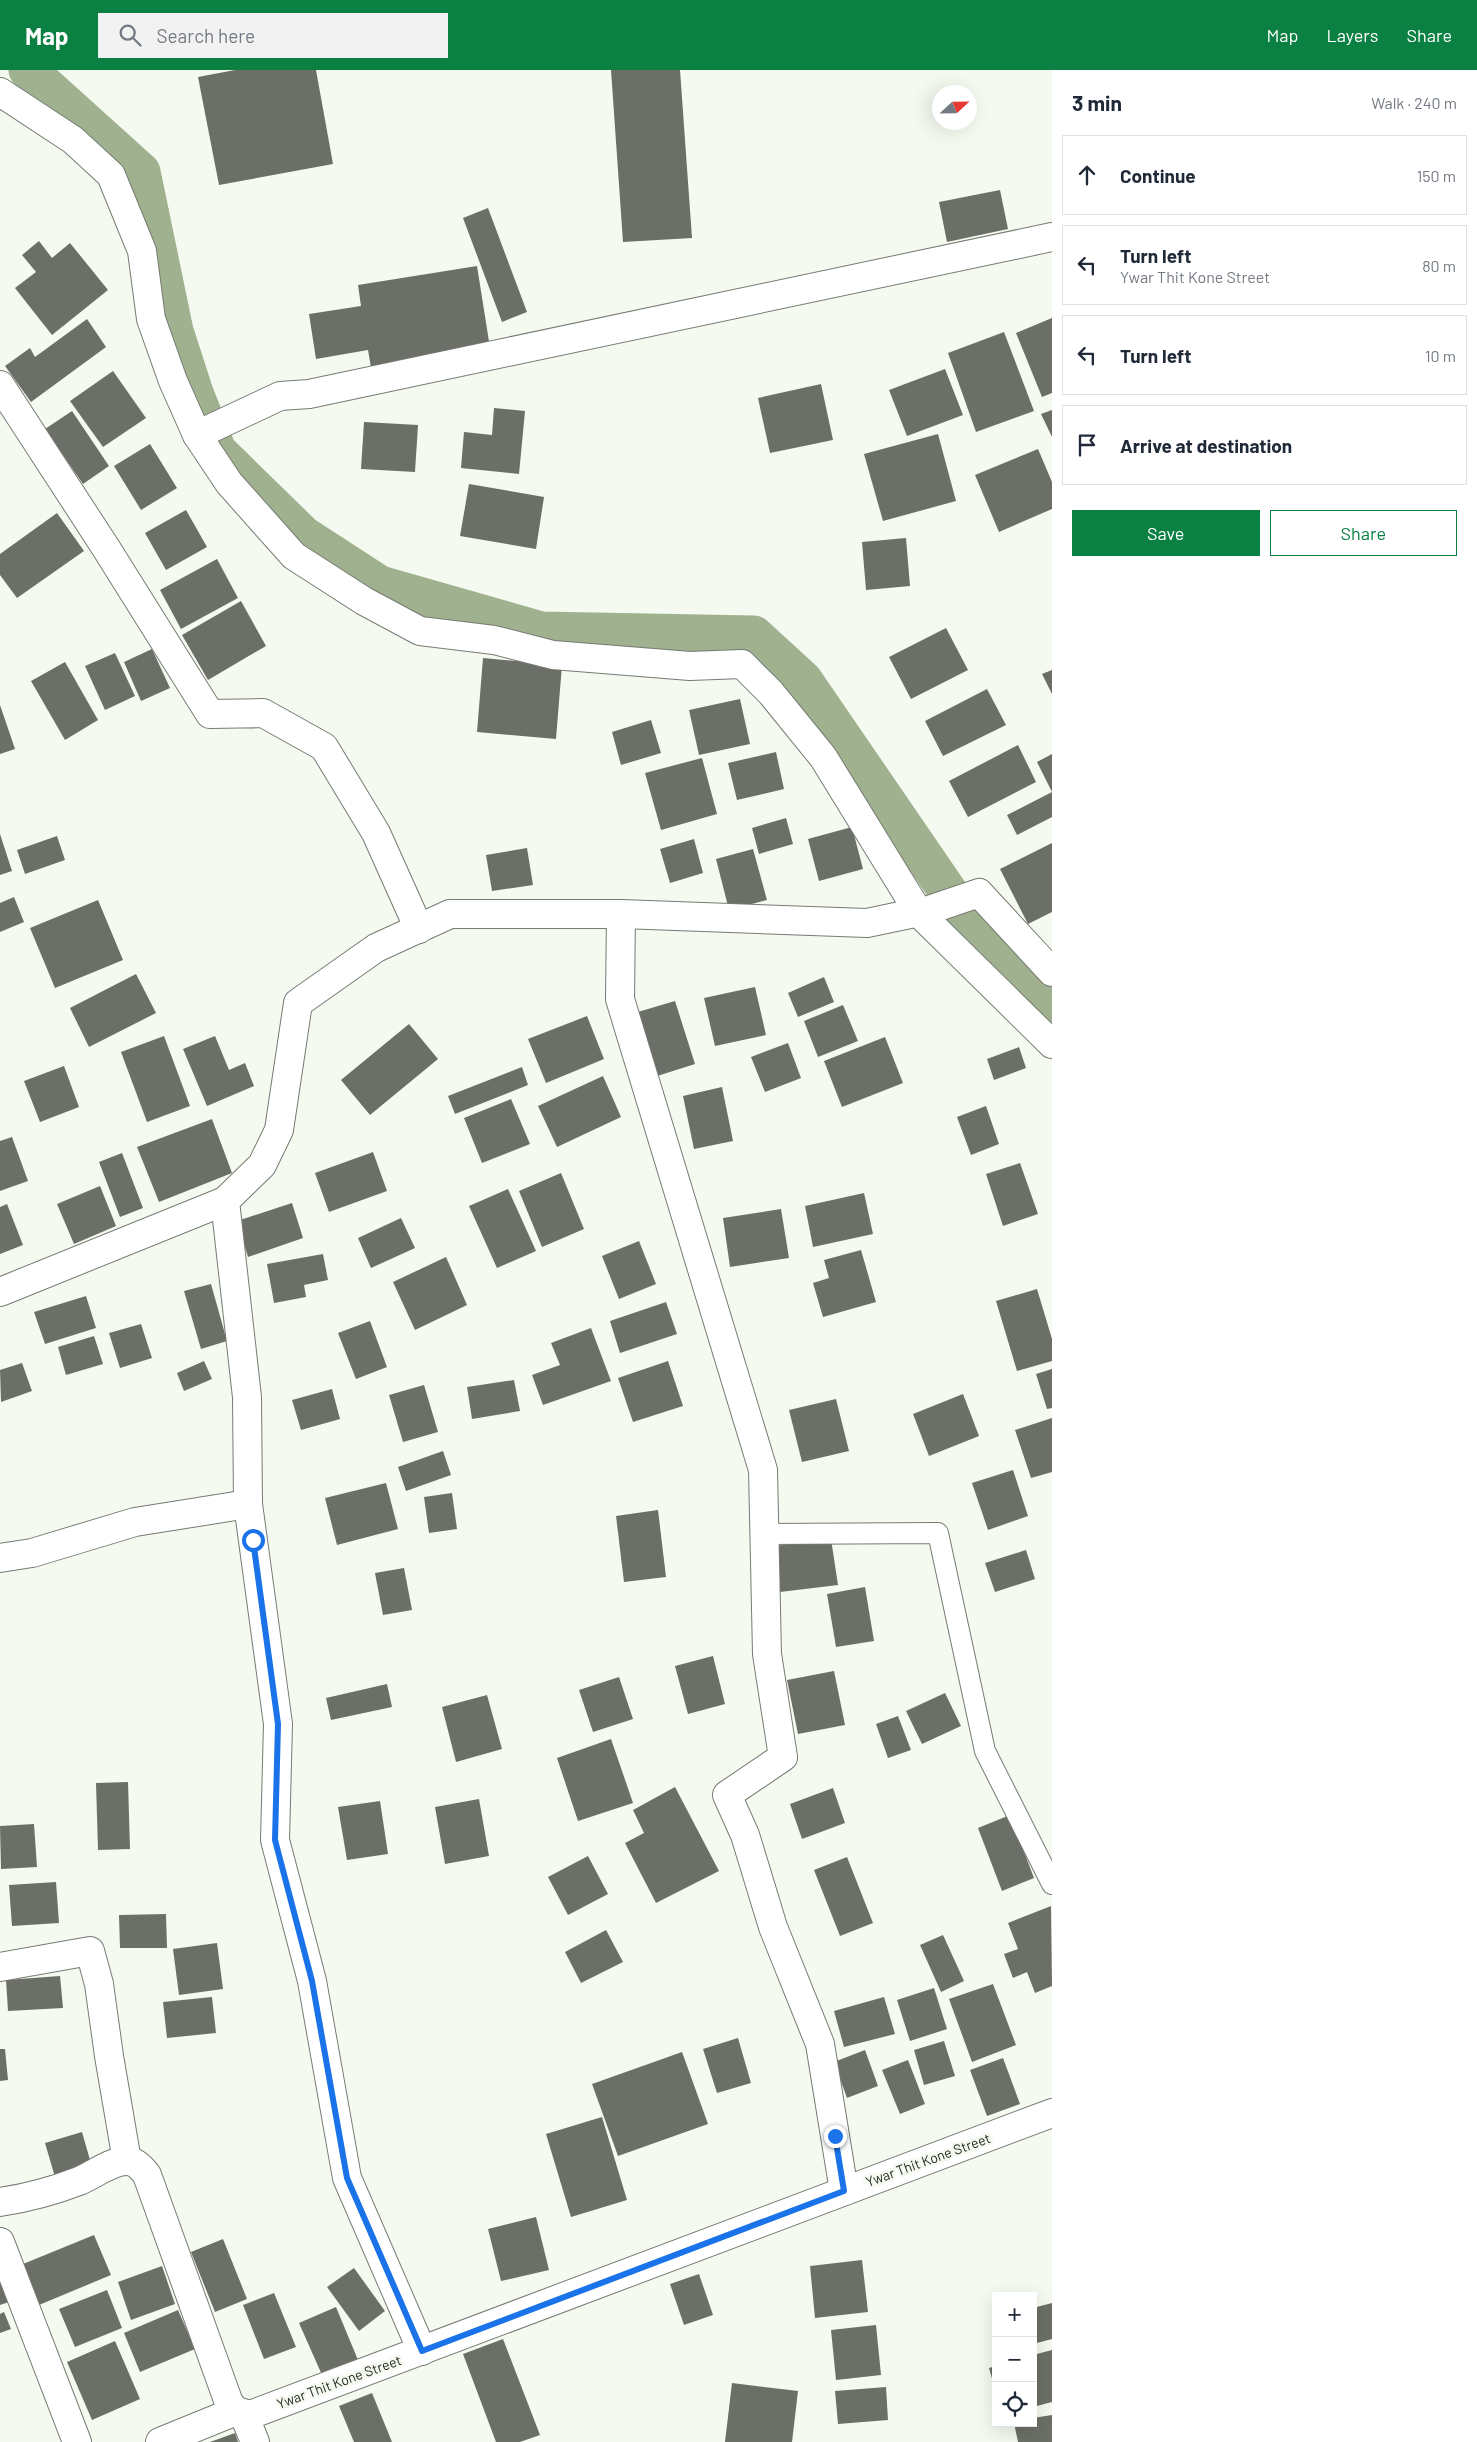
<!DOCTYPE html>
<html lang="en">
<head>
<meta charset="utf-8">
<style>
	body { margin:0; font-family:Barlow,sans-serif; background:#f2f2f3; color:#1f2937 }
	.controls { position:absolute; right:15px; bottom:15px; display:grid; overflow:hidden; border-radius:0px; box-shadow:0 5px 20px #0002 }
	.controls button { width:45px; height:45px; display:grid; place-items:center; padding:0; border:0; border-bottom:1px solid #e0e1e3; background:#fff; color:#1f2937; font:25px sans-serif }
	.compass { position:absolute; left:932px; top:15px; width:45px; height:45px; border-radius:50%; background:#fff; box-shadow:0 5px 20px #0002; rotate:68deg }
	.stop { position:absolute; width:15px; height:15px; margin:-11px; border:4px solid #1a73e8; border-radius:50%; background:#fff }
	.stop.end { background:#1a73e8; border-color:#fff; box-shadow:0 1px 5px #0008 }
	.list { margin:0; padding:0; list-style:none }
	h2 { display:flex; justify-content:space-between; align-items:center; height:65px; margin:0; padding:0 20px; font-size:21px }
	h2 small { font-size:16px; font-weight:400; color:#747a83 }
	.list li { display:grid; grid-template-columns:32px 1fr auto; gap:15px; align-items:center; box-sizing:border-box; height:80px; margin:0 10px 10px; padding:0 10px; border:1px solid #e0e1e3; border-radius:0px }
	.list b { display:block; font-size:19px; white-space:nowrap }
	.list p { margin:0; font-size:16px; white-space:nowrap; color:#747a83 }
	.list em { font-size:16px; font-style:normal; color:#747a83 }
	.actions { display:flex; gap:10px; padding:15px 20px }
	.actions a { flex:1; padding:11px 0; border:1px solid #0b8043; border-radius:0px; text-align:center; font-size:18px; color:#0b8043 }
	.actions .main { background:#0b8043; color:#fff }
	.icon { flex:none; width:28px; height:28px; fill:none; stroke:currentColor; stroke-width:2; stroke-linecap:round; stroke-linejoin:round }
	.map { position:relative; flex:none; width:1052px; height:2372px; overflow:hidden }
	header { display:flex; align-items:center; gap:30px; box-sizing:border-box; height:70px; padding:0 25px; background:#0b8043; color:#fff }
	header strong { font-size:24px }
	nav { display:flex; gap:28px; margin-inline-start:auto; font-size:18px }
	.search { width:350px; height:45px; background:#f2f2f3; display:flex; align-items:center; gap:12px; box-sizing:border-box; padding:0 18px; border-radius:0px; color:#747a83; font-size:19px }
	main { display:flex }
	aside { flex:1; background:#fff }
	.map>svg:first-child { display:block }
</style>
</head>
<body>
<header>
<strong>Map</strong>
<div class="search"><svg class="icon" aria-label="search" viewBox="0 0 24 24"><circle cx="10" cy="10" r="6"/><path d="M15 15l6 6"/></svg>Search here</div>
<nav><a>Map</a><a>Layers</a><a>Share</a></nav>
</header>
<main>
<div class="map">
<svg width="1052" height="2372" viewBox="0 0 1052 2372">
	<rect width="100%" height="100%" fill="#f5faf0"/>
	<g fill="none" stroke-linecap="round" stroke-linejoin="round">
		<path stroke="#9fb18f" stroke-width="39" d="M28,0L141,102L174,261L194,323L217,381L303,465L380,515L541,561L754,565L803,610L975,861L1052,940"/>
	</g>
	<g fill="#6b6f67">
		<path d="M235,0H316L333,94L219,115L198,7Z"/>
		<path d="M611,0H680L692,168L623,172Z"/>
		<path d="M1000,120L1008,159L947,172L939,132Z"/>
		<path d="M488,138L527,242L502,252L463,148Z"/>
		<path d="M39,171L52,188L70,173L108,220L52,265L15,218L36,202L22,185Z"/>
		<path d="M477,196L491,284L372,303L368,280L316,289L309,244L361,236L358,215Z"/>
		<path d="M1052,248V323L1042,327L1016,263Z"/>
		<path d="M87,249L106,277L31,332L5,296L30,278L35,287Z"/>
		<path d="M1004,262L1034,341L976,362L948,283Z"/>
		<path d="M945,299L963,345L907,366L889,320Z"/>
		<path d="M113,301L146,348L103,377L70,331Z"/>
		<path d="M821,314L833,370L770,383L758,328Z"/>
		<path d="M494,338L525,341L519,404L461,398L464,362L492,365Z"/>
		<path d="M1052,340V367L1041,344Z"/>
		<path d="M72,341L109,396L83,414L45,359Z"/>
		<path d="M364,352L418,355L415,402L361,399Z"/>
		<path d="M938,364L956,431L883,451L864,384Z"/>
		<path d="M150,374L177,418L141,440L114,396Z"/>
		<path d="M1038,379L1052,412V439L999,462L975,405Z"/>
		<path d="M469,414L544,427L536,479L460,466Z"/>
		<path d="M186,440L207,477L166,500L145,463Z"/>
		<path d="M57,443L84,481L17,528L0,505V484Z"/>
		<path d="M906,468L910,516L866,520L862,472Z"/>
		<path d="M217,489L238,528L181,559L160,520Z"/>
		<path d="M241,531L266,576L208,610L182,565Z"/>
		<path d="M946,558L968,600L911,629L889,587Z"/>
		<path d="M152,579L170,618L141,631L124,592Z"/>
		<path d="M115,583L135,626L105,640L85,596Z"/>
		<path d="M483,588L562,595L556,669L477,662Z"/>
		<path d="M65,592L98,650L65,670L31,611Z"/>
		<path d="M1052,600V624L1042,604Z"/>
		<path d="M987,619L1006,655L943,686L925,651Z"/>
		<path d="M740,629L750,674L699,685L689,640Z"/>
		<path d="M0,635L15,679L0,684Z"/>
		<path d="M651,650L661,683L621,695L612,662Z"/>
		<path d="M1018,675L1036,712L968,747L949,711Z"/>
		<path d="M776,682L784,719L737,730L728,693Z"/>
		<path d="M1052,684V747L1017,765L1007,745L1052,722L1037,692Z"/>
		<path d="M702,688L717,744L661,760L645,703Z"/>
		<path d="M786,748L793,774L759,784L752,758Z"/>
		<path d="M852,757L863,799L819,811L808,769Z"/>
		<path d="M0,764L12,801L0,805Z"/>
		<path d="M57,766L65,790L25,804L17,780Z"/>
		<path d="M694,769L703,803L670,813L660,779Z"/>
		<path d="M1052,773V842L1028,854L1000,799Z"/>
		<path d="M527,778L533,815L492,821L486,785Z"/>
		<path d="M753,779L767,830L729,840L716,789Z"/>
		<path d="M14,827L24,852L0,862V833Z"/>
		<path d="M98,830L123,890L55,918L30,858Z"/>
		<path d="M136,904L156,943L89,977L70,938Z"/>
		<path d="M824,907L834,932L798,947L788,923Z"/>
		<path d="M755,917L766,965L715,976L704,928Z"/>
		<path d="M675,931L695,994L651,1008L631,944Z"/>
		<path d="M843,935L858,971L818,987L804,951Z"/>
		<path d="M587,946L604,989L546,1013L528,969Z"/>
		<path d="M409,954L438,989L370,1045L341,1010Z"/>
		<path d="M164,966L190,1036L147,1052L121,982Z"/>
		<path d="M215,966L229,1000L245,993L254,1016L207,1036L183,979Z"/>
		<path d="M885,967L903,1013L842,1037L824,991Z"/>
		<path d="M788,973L801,1008L765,1022L751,987Z"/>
		<path d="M1019,977L1026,998L994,1010L987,989Z"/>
		<path d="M64,996L79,1037L40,1052L24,1011Z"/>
		<path d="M522,997L528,1015L455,1044L448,1026Z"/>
		<path d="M603,1006L621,1047L557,1077L538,1036Z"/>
		<path d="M722,1017L733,1071L694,1079L683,1026Z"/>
		<path d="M511,1029L530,1074L482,1093L464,1048Z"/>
		<path d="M986,1036L999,1074L971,1085L957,1047Z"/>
		<path d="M212,1049L232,1103L159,1132L137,1077Z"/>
		<path d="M12,1067L28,1111L0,1121V1071Z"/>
		<path d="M373,1082L387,1121L329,1142L315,1103Z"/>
		<path d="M122,1083L143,1138L120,1147L99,1092Z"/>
		<path d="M1020,1093L1038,1144L1003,1156L986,1104Z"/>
		<path d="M561,1103L584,1159L542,1177L519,1121Z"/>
		<path d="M100,1116L116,1156L74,1174L57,1134Z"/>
		<path d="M508,1119L536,1181L497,1198L469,1136Z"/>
		<path d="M864,1123L873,1164L813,1177L805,1136Z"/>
		<path d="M292,1133L303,1168L248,1187L237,1151Z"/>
		<path d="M7,1134L23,1175L0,1184V1137Z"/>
		<path d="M781,1139L789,1188L730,1197L723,1148Z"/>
		<path d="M401,1148L415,1178L371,1198L358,1168Z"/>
		<path d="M639,1171L656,1214L619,1229L602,1186Z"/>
		<path d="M861,1180L876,1232L823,1247L813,1213L829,1208L824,1190Z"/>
		<path d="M323,1184L328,1210L304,1215L306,1227L274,1233L267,1194Z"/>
		<path d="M446,1187L467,1235L415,1260L393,1212Z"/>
		<path d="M211,1214L227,1271L201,1279L184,1221Z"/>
		<path d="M1037,1219L1052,1269V1291L1017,1301L996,1231Z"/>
		<path d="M86,1226L96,1258L45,1274L34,1242Z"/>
		<path d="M666,1232L677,1264L620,1283L610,1251Z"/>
		<path d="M370,1251L387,1297L356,1309L338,1263Z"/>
		<path d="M141,1254L152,1288L120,1298L109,1263Z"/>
		<path d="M591,1258L611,1311L543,1335L532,1305L560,1295L551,1273Z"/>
		<path d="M94,1266L103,1294L66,1305L58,1277Z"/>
		<path d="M204,1291L212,1309L184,1321L177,1303Z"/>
		<path d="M668,1291L683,1336L633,1352L618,1308Z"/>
		<path d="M22,1293L32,1321L1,1332L0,1300Z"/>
		<path d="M1052,1299V1338L1047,1339L1036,1304Z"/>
		<path d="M514,1310L520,1341L472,1349L467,1317Z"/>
		<path d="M424,1315L438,1362L403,1372L389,1325Z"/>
		<path d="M332,1319L340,1349L301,1360L292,1330Z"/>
		<path d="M963,1324L979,1366L929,1386L913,1344Z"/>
		<path d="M836,1329L849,1381L802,1392L789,1340Z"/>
		<path d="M1052,1348V1402L1031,1408L1015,1360Z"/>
		<path d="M443,1381L451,1405L406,1421L398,1397Z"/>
		<path d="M1013,1400L1028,1446L988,1460L972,1413Z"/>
		<path d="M386,1413L398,1459L337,1475L325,1428Z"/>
		<path d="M452,1423L457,1459L429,1463L424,1427Z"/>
		<path d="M658,1440L666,1507L624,1512L616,1446Z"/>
		<path d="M831,1469L838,1515L780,1522L774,1476Z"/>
		<path d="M1026,1480L1035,1509L995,1522L985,1493Z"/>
		<path d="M404,1498L412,1540L383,1545L375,1503Z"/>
		<path d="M865,1517L874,1571L836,1577L827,1524Z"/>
		<path d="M713,1586L725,1634L688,1644L675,1596Z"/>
		<path d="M834,1601L845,1655L798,1664L787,1610Z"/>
		<path d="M619,1607L633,1649L593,1662L579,1620Z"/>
		<path d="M387,1614L392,1637L331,1650L326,1628Z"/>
		<path d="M945,1623L961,1656L922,1674L906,1641Z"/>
		<path d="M487,1625L502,1679L456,1692L442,1637Z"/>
		<path d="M898,1646L911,1680L888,1688L876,1654Z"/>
		<path d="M611,1669L633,1733L578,1751L557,1688Z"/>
		<path d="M128,1712L130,1779L98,1780L96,1713Z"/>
		<path d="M675,1717L719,1801L656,1833L625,1773L644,1763L633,1740Z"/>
		<path d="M833,1718L845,1753L802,1769L790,1734Z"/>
		<path d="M479,1729L489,1786L445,1794L435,1737Z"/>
		<path d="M380,1731L388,1784L347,1790L338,1737Z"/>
		<path d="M1010,1745L1034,1808L1002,1821L978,1758Z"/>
		<path d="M34,1754L37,1797L1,1799L0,1756Z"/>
		<path d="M588,1786L608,1824L568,1845L548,1807Z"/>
		<path d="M847,1787L873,1853L840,1866L814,1800Z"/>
		<path d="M56,1812L59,1853L12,1856L9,1815Z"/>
		<path d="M1051,1836L1052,1916L1035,1923L1027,1902L1013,1908L1004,1884L1018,1879L1008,1853Z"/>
		<path d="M166,1844L167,1878H120L119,1845Z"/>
		<path d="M606,1860L623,1892L581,1913L565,1882Z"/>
		<path d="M943,1865L964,1911L941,1922L920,1875Z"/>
		<path d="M217,1873L223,1919L179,1925L173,1879Z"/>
		<path d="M60,1906L63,1938L8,1941L6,1910Z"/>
		<path d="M993,1914L1016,1975L972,1992L949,1929Z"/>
		<path d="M934,1918L947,1959L910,1971L897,1930Z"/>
		<path d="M212,1927L216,1963L167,1968L163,1932Z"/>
		<path d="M884,1927L895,1964L844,1977L834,1941Z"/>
		<path d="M738,1968L751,2013L717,2023L703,1979Z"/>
		<path d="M944,1971L955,2006L924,2015L914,1980Z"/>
		<path d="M0,1979H5L8,2010L0,2011Z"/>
		<path d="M865,1980L878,2016L847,2028L834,1992Z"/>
		<path d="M682,1982L708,2054L618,2086L592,2014Z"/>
		<path d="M1003,1988L1020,2034L987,2046L970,2000Z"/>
		<path d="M908,1990L925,2034L900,2044L882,2000Z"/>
		<path d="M602,2047L627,2130L571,2147L546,2064Z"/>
		<path d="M82,2062L92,2097L55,2107L45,2073Z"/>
		<path d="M536,2147L549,2200L501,2211L488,2159Z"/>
		<path d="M94,2165L111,2205L39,2235L23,2194Z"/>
		<path d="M223,2169L247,2229L215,2242L191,2182Z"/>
		<path d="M862,2190L868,2242L815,2248L810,2196Z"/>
		<path d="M162,2196L175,2234L131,2250L118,2212Z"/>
		<path d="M354,2198L385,2241L359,2261L327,2217Z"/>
		<path d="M0,2201L12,2231L0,2235Z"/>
		<path d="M699,2204L713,2245L684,2255L670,2214Z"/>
		<path d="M107,2220L122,2258L75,2277L59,2239Z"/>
		<path d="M274,2223L296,2277L264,2289L243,2235Z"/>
		<path d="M1052,2233V2269L1033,2274V2238Z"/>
		<path d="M336,2237L358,2290L322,2305L299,2253Z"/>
		<path d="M178,2240L195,2279L140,2302L124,2263Z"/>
		<path d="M4,2242L11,2259L0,2263V2244Z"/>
		<path d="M876,2255L881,2305L836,2310L831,2260Z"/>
		<path d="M503,2269L540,2365L520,2372H496L463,2284Z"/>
		<path d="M115,2271L140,2329L92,2350L67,2292Z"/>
		<path d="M1052,2280V2332L1033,2337V2285Z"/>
		<path d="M996,2296V2319H995L989,2298Z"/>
		<path d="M732,2313L798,2321L792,2372H725Z"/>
		<path d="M886,2317L888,2350L838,2354L835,2321Z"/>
		<path d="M372,2323L392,2372H354L339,2336Z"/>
		<path d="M1052,2345V2372H1018L1014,2353H1033V2348Z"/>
		<path d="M235,2363L238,2372H210Z"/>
	</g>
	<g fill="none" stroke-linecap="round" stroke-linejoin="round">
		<defs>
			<path id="lane" d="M764,1464L938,1463L985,1681L1052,1814"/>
			<g id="street">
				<path d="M0,22L73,70L111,105L142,181L151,249L173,311L197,365L229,413L294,486L364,531L420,561L494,570L553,585L690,596L742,594L771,623L823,687L919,843L1052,974"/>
				<path d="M0,315L106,478L210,644L263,643L324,677L376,763L419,859"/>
				<path d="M197,365L280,326L309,324L1052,167"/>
				<path d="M621,844L620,929L763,1400L767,1584L783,1687L727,1725L745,1765L773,1857L820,1974L844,2121"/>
				<path d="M225,1131L247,1327L248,1434L278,1654L275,1770L312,1911L347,2108L422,2281"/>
				<path d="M0,1222L225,1131L262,1095L279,1060L298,933L376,878L450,844H621L867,853L929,840L979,823L1052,902"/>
				<path d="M0,1488L32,1483L135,1452L248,1434"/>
				<path d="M0,1897L90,1881L99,1914L109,1986L127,2091"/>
				<path d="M0,2132C27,2128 53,2121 79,2111C94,2105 109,2092 125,2091C135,2090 142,2098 147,2105L229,2333L236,2341L250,2345L1052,2043"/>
				<path d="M0,2172L77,2372"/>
				<path d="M244,2345L255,2372"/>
				<path d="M160,2372L236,2341"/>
			</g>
		</defs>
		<use href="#lane" stroke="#767b73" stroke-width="22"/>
		<use href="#street" stroke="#767b73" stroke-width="30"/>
		<use href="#lane" stroke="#fff" stroke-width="20"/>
		<use href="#street" stroke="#fff" stroke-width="28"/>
	</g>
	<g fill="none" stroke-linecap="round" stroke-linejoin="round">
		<path stroke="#1a73e8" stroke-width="6" d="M253,1470L278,1654L275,1770L312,1911L347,2108L422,2281L844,2121L835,2066"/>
	</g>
	<g text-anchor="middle" stroke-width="5" stroke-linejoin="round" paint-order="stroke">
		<g font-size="14" fill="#282a26" stroke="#f5faf0">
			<text transform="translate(928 2090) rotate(-20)" y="5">Ywar Thit Kone Street</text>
			<text transform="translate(339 2312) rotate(-20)" y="5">Ywar Thit Kone Street</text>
		</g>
	</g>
</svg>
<div class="controls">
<button>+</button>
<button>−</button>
<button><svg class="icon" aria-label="locate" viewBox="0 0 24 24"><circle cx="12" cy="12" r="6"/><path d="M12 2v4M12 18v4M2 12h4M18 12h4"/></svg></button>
</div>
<svg class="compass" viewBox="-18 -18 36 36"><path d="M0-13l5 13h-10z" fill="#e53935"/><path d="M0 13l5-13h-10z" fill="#747a83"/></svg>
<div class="stop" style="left:253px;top:1470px"></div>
<div class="stop end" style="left:835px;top:2066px"></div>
</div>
<aside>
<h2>3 min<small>Walk · 240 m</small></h2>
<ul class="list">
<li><svg class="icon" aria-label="ahead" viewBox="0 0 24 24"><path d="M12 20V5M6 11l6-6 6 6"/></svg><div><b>Continue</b></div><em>150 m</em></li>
<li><svg class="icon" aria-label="left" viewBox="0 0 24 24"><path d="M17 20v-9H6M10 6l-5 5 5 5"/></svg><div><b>Turn left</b><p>Ywar Thit Kone Street</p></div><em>80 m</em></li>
<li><svg class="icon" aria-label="left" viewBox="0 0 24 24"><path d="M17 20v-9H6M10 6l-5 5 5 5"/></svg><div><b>Turn left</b></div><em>10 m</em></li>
<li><svg class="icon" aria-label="arrive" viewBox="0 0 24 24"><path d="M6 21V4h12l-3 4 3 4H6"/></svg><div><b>Arrive at destination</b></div></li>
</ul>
<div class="actions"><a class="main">Save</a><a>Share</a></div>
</aside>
</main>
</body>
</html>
